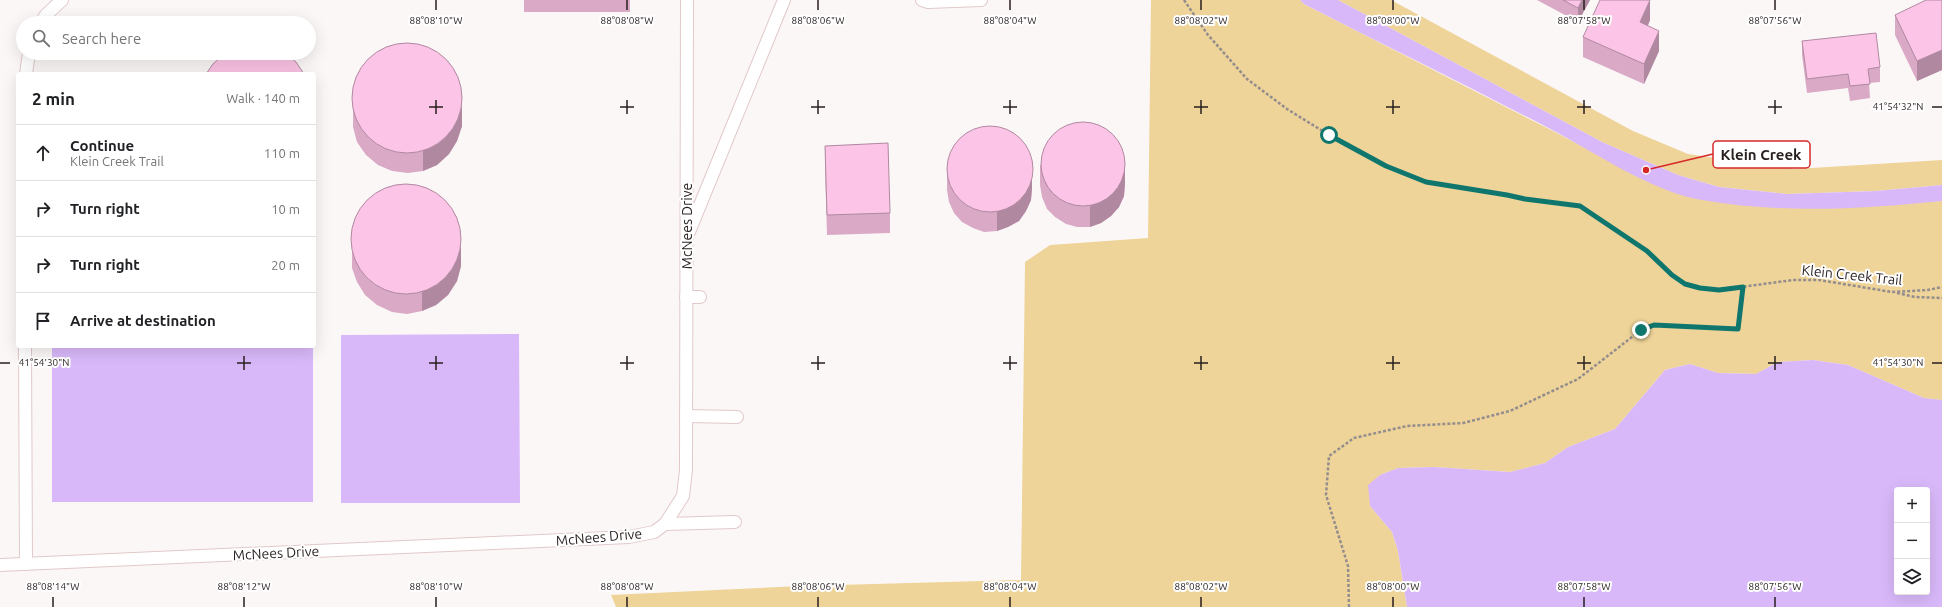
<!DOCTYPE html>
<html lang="en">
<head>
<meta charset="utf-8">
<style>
	body { margin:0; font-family:Ubuntu,sans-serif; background:#f2f2f2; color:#202124 }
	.controls { position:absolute; right:12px; bottom:12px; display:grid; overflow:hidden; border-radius:4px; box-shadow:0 4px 16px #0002 }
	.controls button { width:36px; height:36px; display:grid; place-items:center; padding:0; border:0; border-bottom:1px solid #e0e0e0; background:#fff; color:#202124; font:20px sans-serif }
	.stop { position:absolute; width:12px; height:12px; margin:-9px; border:3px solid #0f766e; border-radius:50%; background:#fff }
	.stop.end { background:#0f766e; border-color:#fff; box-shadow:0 1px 4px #0008 }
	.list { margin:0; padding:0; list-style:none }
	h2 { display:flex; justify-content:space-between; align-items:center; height:52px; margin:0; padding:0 16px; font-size:17px }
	h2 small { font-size:13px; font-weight:400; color:#757577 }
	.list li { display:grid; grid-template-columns:26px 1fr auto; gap:12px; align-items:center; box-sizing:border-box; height:56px; padding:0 16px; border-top:1px solid #e0e0e0 }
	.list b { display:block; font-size:15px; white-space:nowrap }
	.list p { margin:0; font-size:13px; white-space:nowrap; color:#757577 }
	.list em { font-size:13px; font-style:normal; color:#757577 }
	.icon { flex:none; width:22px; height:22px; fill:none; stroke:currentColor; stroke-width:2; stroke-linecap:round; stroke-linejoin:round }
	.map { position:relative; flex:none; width:1942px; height:607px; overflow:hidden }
	.search { position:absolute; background:#fff; box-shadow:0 4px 16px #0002; left:16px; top:16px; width:300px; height:44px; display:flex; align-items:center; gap:10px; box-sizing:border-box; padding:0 14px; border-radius:22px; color:#757577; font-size:15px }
	.panel { position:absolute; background:#fff; box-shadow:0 4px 16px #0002; left:16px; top:72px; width:300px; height:276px; border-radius:4px }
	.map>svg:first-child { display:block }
</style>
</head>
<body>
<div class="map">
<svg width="1942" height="607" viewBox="0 0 1942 607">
	<rect width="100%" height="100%" fill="#fcf7f7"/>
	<g fill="#efd499">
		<path d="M1151,0H1300L1304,4L1555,132L1646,180L1683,195L1857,206L1942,201V400L1924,398L1848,365L1813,360L1778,362L1756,374L1718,373L1690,364L1665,370L1615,429L1568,447L1545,463L1510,472L1434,467L1398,468L1380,475L1370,506L1392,532L1398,551L1407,607H616L611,595L801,586L1021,580L1025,262L1050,245L1148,238Z"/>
		<path d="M1338,0H1391L1633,131L1688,154L1795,169L1942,160V185L1876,191L1787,194L1719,187L1678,175L1602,142Z"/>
	</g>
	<g fill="#d8b8f9" fill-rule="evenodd">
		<path d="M1300,0H1338L1602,142L1678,175L1719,187L1787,194L1876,191L1942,185V201C1863,209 1780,214 1702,200C1653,192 1599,155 1556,132C1472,88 1388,47 1304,4Z"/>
		<path d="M519,334L520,503H341V335Z"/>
		<rect x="52" y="346" width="261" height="156"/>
		<path d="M1813,360L1848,365L1924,398L1942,400V607H1407L1398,551L1392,532L1370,506L1368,485L1380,475L1398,468L1434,467L1510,472L1545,463L1568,447L1615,429L1665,370L1690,364L1718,373L1756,374L1778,362ZM1897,490H1927V592H1897Z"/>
	</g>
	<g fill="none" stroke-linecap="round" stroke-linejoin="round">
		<defs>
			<g id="service">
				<path d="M922,0L928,2L981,0"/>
				<path d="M41,23L46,15L62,0"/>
				<path d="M26,74L29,53"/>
				<path d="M689,232L784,0"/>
				<path d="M686,297H700"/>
				<path d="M25,346L26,564"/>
				<path d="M686,416L737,417"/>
				<path d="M665,524L735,522"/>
				<path d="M0,565L629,537L654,532L665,524L683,496L686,470L687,0"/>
			</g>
		</defs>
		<use href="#service" stroke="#e1c9c9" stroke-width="14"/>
		<g stroke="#948d8d" stroke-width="2.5" stroke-dasharray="3 2" stroke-linecap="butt">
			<path d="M1184,0L1208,35L1247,79L1287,109L1329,135L1386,166L1426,182L1507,195L1525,199L1579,206L1647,251L1672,275L1685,284L1700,288L1719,290L1793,280H1819L1892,292L1928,290L1942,287"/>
			<path d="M1897,293L1915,297L1942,298"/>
			<path d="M1349,607L1348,566L1326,495L1329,456L1354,438L1407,426L1463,423L1510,411L1578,379L1641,330L1654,325L1738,329L1743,287"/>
		</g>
		<use href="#service" stroke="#fff" stroke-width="12"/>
	</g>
	<g fill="#d9a9c6">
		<rect x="524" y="0" width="106" height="12"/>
		<path d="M1537,0H1590L1578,22Z"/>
		<path d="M1942,0V70L1917,81L1895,35V15Z"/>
		<path d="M1650,20L1648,26L1659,51L1644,84L1583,57V37Z"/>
		<path d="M1802,41L1880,67V82L1869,83L1870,98L1850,101L1848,88L1807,93L1802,55Z"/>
		<path d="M353,92L462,126L457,141L449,154L437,165L423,171L408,173L392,171L378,165L366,155L357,142L353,127Z"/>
		<path d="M825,146L890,213V233L827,235L825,166Z"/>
		<path d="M1040,165L1125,183L1124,196L1119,207L1111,216L1101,223L1090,227H1077L1066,224L1055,217L1047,209L1042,197L1040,185Z"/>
		<path d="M947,170L1032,188L1031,200L1026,211L1019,221L1008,227L997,231L984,232L973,228L962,222L954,213L949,202L947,190Z"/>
		<path d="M352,232L461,266L457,281L448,295L436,305L422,311L407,314L392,312L377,305L365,295L357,282L352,268Z"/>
	</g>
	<g fill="#b089a1">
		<path d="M1582,0H1590L1578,22V8Z"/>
		<path d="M1650,0V20L1640,42V22Z"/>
		<path d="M1659,31V51L1644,84V64Z"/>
		<path d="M1942,50V70L1917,81V61Z"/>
		<path d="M462,106V126L457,141L449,154L437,165L423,171V151Z"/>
		<path d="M1125,163V183L1124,196L1119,207L1111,216L1101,223L1090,227V206Z"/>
		<path d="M1032,168V188L1031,200L1026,211L1019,221L1008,227L997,231V211Z"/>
		<path d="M461,246V266L457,281L448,295L436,305L422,311V291Z"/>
	</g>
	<g fill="#fcc4e6" stroke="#b089a1">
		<path d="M1563,0H1582L1578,8Z"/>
		<path d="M1600,0H1650L1640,22L1659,31L1644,64L1583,37Z"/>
		<path d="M1926,0H1942V50L1917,61L1895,15Z"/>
		<path d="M1876,33L1880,67L1868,69L1870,84L1850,86L1848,74L1807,79L1802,41Z"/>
		<circle cx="407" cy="98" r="55"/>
		<path d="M225,53H285L296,62L304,74H206L213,64Z"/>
		<circle cx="1083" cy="164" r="42"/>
		<circle cx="990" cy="169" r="43"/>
		<path d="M888,143L890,213L827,215L825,146Z"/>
		<circle cx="406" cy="239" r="55"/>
	</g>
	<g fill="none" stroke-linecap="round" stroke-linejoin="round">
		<path stroke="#0f766e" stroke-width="5" d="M1329,135L1386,166L1426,182L1507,195L1525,199L1580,206L1647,251L1672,275L1685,284L1700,288L1719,290L1743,287L1738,329L1654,325L1641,330"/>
	</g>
	<path fill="none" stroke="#281f1f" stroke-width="1.5" d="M436,0V10M627,0V10M818,0V10M1010,0V10M1201,0V10M1393,0V10M1584,0V10M1775,0V10M436,100V114M627,100V114M818,100V114M1010,100V114M1201,100V114M1393,100V114M1584,100V114M1775,100V114M429,107H443M620,107H634M811,107H825M1003,107H1017M1194,107H1208M1386,107H1400M1577,107H1591M1768,107H1782M1932,107H1942M244,356V370M436,356V370M627,356V370M818,356V370M1010,356V370M1201,356V370M1393,356V370M1584,356V370M1775,356V370M0,363H10M237,363H251M429,363H443M620,363H634M811,363H825M1003,363H1017M1194,363H1208M1386,363H1400M1577,363H1591M1768,363H1782M1932,363H1942M53,597V607M244,597V607M436,597V607M627,597V607M818,597V607M1010,597V607M1201,597V607M1393,597V607M1584,597V607M1775,597V607"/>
	<g text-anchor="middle" stroke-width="4" stroke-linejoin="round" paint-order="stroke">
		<g font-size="14" fill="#281f1f" stroke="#fff">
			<text transform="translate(687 226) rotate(-90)" y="5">McNees Drive</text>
			<text transform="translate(1852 275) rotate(6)" y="5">Klein Creek Trail</text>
			<text transform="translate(599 537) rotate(-5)" y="5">McNees Drive</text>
			<text transform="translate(276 553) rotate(-3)" y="5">McNees Drive</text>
		</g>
	</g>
	<g font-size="10" text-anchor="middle" fill="#281f1f" stroke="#fff" stroke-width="4" stroke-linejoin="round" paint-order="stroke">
		<text x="436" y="24">88°08'10"W</text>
		<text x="627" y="24">88°08'08"W</text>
		<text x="818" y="24">88°08'06"W</text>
		<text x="1010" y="24">88°08'04"W</text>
		<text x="1201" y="24">88°08'02"W</text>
		<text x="1393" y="24">88°08'00"W</text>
		<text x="1584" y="24">88°07'58"W</text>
		<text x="1775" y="24">88°07'56"W</text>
		<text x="1898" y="110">41°54'32"N</text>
		<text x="44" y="366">41°54'30"N</text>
		<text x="1898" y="366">41°54'30"N</text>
		<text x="53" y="590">88°08'14"W</text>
		<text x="244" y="590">88°08'12"W</text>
		<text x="436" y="590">88°08'10"W</text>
		<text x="627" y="590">88°08'08"W</text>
		<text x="818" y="590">88°08'06"W</text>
		<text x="1010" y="590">88°08'04"W</text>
		<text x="1201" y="590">88°08'02"W</text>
		<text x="1393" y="590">88°08'00"W</text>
		<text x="1584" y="590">88°07'58"W</text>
		<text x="1775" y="590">88°07'56"W</text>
	</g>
	<path fill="none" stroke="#d62828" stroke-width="1.5" d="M1646 170L1713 154"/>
	<circle fill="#d62828" stroke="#fff" stroke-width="1.5" cx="1646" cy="170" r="4"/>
	<rect fill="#fff" stroke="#d62828" stroke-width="1.5" x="1713" y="141" width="97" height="27" rx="4"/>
	<g font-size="15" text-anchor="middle" font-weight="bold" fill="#281f1f">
		<text x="1761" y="160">Klein Creek</text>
	</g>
</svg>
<div class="controls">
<button>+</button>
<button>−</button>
<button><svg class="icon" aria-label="layers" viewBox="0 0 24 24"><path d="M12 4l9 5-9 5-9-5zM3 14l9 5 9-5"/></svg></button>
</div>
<div class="stop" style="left:1329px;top:135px"></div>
<div class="stop end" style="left:1641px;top:330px"></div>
<div class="search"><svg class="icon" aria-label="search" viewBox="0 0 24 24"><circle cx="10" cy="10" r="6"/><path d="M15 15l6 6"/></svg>Search here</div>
<section class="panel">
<h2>2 min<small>Walk · 140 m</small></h2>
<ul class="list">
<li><svg class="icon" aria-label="ahead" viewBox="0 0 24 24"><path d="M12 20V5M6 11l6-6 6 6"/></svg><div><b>Continue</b><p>Klein Creek Trail</p></div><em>110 m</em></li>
<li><svg class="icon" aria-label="right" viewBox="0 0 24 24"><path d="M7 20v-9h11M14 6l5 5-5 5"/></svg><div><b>Turn right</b></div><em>10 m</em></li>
<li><svg class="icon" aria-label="right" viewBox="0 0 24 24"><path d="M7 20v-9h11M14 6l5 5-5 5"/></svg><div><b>Turn right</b></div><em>20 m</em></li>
<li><svg class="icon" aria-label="arrive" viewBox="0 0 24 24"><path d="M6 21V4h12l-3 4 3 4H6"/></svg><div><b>Arrive at destination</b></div></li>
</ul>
</section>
</div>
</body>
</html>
